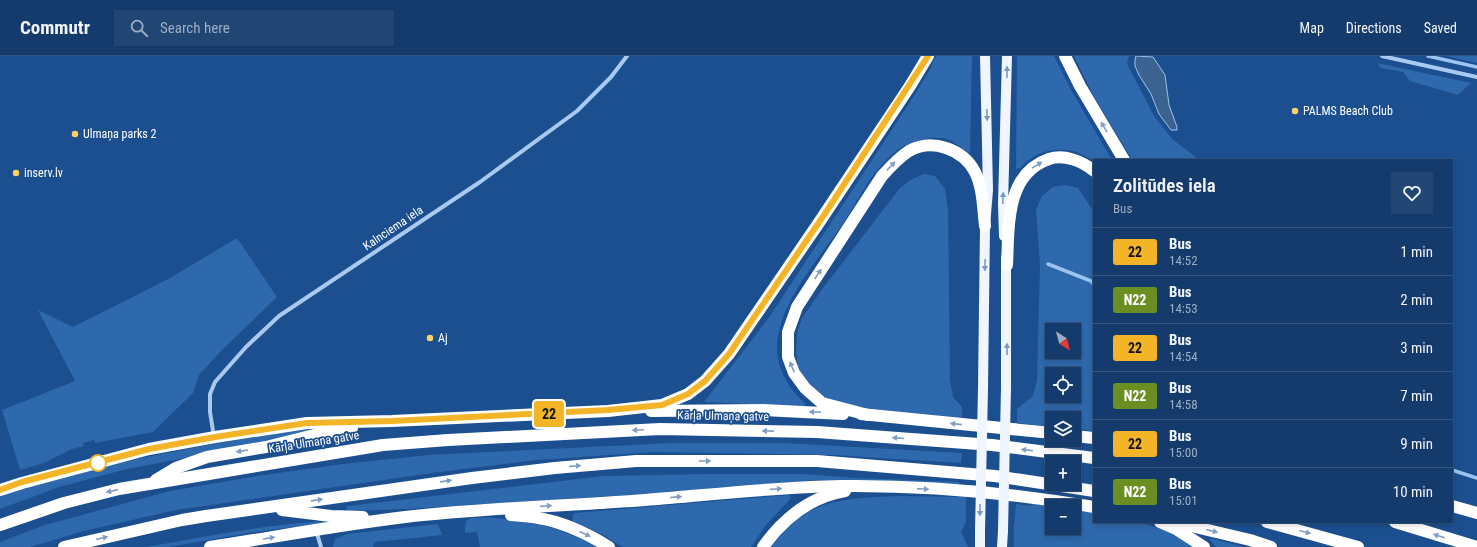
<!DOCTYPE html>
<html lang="en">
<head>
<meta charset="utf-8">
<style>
	:root { --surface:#143b6b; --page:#214673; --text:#f1f3f6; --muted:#9dadc1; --line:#33557e }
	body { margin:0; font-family:"Roboto Condensed",sans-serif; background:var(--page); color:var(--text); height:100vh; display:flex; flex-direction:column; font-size:15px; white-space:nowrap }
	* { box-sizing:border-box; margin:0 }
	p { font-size:13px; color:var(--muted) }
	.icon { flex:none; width:22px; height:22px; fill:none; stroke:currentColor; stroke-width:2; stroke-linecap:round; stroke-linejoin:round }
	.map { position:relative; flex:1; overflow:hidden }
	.sheet { position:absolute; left:1093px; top:103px; width:360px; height:364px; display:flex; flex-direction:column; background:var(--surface); border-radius:0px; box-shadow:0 2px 6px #0003,0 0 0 1px var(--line) }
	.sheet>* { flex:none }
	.badge { padding:0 8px; border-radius:3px; font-size:14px; line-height:26px }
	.needle { width:26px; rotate:144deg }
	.fabs { position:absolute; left:1045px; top:267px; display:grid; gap:8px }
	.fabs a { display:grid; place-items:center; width:36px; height:36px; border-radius:0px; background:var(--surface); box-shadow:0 2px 6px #0003,0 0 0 1px var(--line); font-size:20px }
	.map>.badge { position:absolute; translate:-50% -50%; box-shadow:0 0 0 2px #fff }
	.round { display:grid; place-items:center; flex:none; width:42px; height:42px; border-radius:0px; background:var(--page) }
	.head { display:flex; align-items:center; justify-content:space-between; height:68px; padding:0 20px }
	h1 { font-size:19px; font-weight:600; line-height:30px }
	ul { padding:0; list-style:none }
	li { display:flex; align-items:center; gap:12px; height:48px; padding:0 20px; border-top:1px solid var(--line) }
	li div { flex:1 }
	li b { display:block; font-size:15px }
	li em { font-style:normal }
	li .badge { min-width:44px; font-weight:700; text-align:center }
	header { display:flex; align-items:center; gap:24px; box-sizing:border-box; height:56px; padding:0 20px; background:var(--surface); border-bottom:1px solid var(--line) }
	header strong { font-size:19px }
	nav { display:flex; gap:22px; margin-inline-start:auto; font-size:14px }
	.search { width:280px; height:36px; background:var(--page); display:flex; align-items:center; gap:10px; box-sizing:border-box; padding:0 14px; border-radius:0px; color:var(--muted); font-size:15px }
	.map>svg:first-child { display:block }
	.green { fill:#2e69ad; fill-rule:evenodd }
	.water { fill:#3c6290; stroke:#9cc4f0 }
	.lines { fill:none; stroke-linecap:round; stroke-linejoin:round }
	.stream { stroke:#9cc4f0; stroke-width:3.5 }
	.street { stroke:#a9c9ee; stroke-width:4 }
	.primary { stroke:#f0f6ff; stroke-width:10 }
	.highway { stroke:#fff; stroke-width:12 }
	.primary-bridge { stroke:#f0f6ff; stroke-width:10 }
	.oneway { fill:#7b9ac1 }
	.oneway2 { fill:#829ec1 }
	.line-casing { stroke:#fff; stroke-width:9 }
	.line { stroke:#f4b427; stroke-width:6 }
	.poi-dot { fill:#ffd166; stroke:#1b4f8f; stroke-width:1.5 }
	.stop-dot { fill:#fff; stroke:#f4b427; stroke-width:2 }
	.labels { text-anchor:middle; stroke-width:3.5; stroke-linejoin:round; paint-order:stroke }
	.poi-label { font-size:12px; fill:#fff; stroke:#1b4f8f; text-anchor:start }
	.street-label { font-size:12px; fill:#fff; stroke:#1b4f8f }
</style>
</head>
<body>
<header>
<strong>Commutr</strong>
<div class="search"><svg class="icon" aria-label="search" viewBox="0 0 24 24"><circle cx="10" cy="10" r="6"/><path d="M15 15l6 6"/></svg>Search here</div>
<nav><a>Map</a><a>Directions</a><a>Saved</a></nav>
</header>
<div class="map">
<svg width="1477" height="491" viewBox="0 0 1477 491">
	<rect width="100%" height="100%" fill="#1b4f8f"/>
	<g class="green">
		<path d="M 936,0 L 972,0 L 970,97 C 962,94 957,87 950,84 C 939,80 924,82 914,86 C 904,89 896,94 888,102 C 869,120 857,147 842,169 C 818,204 781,244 777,288 C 776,305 783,322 794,336 C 797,340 802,344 806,349 L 803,350 L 704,346 L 768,263 L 912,43 L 929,15 Z"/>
		<path d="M 1017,0 L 1054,0 L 1071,34 L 1112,104 C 1106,104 1099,105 1093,104 C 1087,102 1081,97 1074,95 C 1053,91 1034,96 1020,112 L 1016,113 Z"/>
		<path d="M 1074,0 L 1129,0 L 1127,8 L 1154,60 L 1172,83 L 1200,104 L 1132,104 L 1093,39 Z"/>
		<path d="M 1447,0 L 1477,0 L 1477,7 Z"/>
		<path d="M 1377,7 L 1471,27 L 1458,39 L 1410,25 L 1403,16 L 1381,12 Z"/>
		<path d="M 924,118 L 935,120 L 945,133 L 948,155 L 950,324 L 953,341 L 962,351 L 962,363 L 873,353 L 842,347 L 825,342 L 817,335 L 805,323 L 798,312 L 796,296 L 797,277 L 802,262 L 823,232 L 900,132 L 912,123 Z"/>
		<path d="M 1065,129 L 1078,132 L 1094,156 L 1094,375 L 1074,373 L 1074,362 L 1052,362 L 1052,371 L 1017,367 L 1017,353 L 1033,340 L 1037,324 L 1040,209 L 1036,153 L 1042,140 L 1053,131 ZM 1052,274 L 1074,274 L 1074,296 L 1052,296 ZM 1052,318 L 1074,318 L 1074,340 L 1052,340 Z"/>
		<path d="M 237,182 L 277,241 L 221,295 L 199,319 L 193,337 L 153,376 L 95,387 L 94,384 L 83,387 L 84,390 L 72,393 L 44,407 L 20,414 L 2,354 L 75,325 L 38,254 L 73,271 L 170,222 Z"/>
		<path d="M 306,371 L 314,373 L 271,386 L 127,413 L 59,431 L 0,453 L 0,440 C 99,405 204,391 306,371 Z"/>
		<path d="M 672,387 L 784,387 L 962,397 L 961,407 L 834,399 L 653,396 L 537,404 L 432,417 L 176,454 L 84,475 L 30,491 L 0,491 L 0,486 L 45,469 L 170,435 L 257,420 L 343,408 L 429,399 Z"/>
		<path d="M 709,418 L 804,418 L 857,422 L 960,426 L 959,428 L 815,424 L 659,437 L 406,453 L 348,455 L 346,452 L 348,450 L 604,420 Z"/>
		<path d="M 789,439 L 791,442 L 765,470 L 751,491 L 623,491 L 603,479 L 584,470 L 572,466 L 573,459 L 575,457 Z"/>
		<path d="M 897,440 L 966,441 L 966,466 L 961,476 L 968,491 L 771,491 C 780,481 788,469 799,462 C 827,441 864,442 897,440 Z"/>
		<path d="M 1016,448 L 1030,450 L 1033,448 L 1052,450 L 1052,472 L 1074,472 L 1074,454 L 1094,457 L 1094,466 C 1108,466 1124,464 1137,466 C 1158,470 1176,479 1193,491 L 1014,491 L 1014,470 Z"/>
		<path d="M 471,462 C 514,460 560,470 598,491 L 480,491 L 477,476 L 465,477 L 465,470 L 466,465 Z"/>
		<path d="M 340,465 L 254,476 L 168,491 L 146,491 C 210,480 274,466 340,465 Z"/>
		<path d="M 438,468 L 442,479 L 375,486 L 373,491 L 333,491 L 335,483 L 347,478 Z"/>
		<path d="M 1210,482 L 1244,491 L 1216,491 L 1209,483 Z"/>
	</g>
	<path class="water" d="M 1136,0 L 1153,1 L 1165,19 L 1169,49 L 1177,71 L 1177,74 L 1171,74 L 1159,58 L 1151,38 L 1139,19 L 1135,10 L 1135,4 Z"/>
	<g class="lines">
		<g class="stream">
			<path d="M 1428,0 L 1477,11"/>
			<path d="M 1048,208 L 1091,225 L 1094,229"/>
			<path d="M 1452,414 L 1477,422"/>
		</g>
		<g class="street">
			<path d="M 1382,0 L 1477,21"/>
			<path d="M 214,381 L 210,356 L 210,338 L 215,326 L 246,291 L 279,260 L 480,126 L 577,55 L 611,21 L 627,0"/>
			<path d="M 316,474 L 321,491"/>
		</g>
		<g class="primary">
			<path d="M 1004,180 L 1003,148 L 1007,0"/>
			<path d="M 983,332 L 985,170 L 988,134 L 985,0"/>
			<path d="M 1006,332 L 1006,202"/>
			<path d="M 980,491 L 980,475"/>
			<path d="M 1002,491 L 1003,475"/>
		</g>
		<g class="highway">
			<path d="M 1065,0 L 1080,30 L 1124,104"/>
			<path d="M 1007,209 C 1009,171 1005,118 1049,103 C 1064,98 1082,105 1094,115"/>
			<path d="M 651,355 L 763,354 L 843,358"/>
			<path d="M 861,358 L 1052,377"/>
			<path d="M 868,359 L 822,347 L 805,332 L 794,317 L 788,301 L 788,276 L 797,251 L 882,120 C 890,111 898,102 909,95 C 932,82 963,93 975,116 C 983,132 983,153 985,170"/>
			<path d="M 1074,380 L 1094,382"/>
			<path d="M 156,424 L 176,412 L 207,401 L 266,391 L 318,378 L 352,372"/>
			<path d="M 0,434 L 22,427 L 149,393 L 215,381 L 307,367 L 392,365 L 608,355 L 662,349 L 688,338 L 705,325 L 729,298 L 818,168 L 910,30 L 928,0"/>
			<path d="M 1452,450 L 1477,457"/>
			<path d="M 282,454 L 331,460 L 363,461"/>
			<path d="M 511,459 C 520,460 529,460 538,462 C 563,466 588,478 609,491"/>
			<path d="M 1160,466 L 1176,473 L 1204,491"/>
			<path d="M 1174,466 L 1250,484 L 1271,491"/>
			<path d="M 1267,466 L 1358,491"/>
			<path d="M 1395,466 L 1477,491"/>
			<path d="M 0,469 L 64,447 L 119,433 L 383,389 L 448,384 L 660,373 L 817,376 L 992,389 L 1094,402"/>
			<path d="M 64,491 L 182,464 L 206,460 L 472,422 L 555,412 L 636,405 L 817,405 L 995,420 L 1094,435"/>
			<path d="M 210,491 C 275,481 339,469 405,461 C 484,452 565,450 645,444 C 710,439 775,431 841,430 C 925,429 1011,437 1094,451"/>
			<path d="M 763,491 C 783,463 810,441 845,435"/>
		</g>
		<g class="primary-bridge">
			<path d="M 980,475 L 983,332"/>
			<path d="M 1003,475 L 1006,332"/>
		</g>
	</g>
	<defs><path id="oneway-solid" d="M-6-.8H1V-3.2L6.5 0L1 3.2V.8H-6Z"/></defs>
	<g class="oneway">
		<use href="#oneway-solid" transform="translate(1007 16) rotate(-89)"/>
		<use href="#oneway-solid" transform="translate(987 59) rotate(89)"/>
		<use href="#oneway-solid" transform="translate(1003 142) rotate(-88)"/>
		<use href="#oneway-solid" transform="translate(985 209) rotate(91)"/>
		<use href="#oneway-solid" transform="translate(1007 293) rotate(-90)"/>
		<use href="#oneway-solid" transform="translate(980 454) rotate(91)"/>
	</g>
	<g class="oneway2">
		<use href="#oneway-solid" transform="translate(1104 71) rotate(-121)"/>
		<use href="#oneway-solid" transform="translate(1037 109) rotate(-32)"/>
		<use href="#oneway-solid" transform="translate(891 110) rotate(-47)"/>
		<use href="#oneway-solid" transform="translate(818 218) rotate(-57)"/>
		<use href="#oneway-solid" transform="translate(792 311) rotate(-112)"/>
		<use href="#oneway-solid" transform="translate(815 356) rotate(-177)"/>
		<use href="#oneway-solid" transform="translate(956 368) rotate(-174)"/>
		<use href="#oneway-solid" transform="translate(638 374) rotate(177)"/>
		<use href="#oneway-solid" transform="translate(768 375) rotate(-179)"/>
		<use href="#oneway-solid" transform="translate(898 382) rotate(-175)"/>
		<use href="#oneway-solid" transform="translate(1027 394) rotate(-173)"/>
		<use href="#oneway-solid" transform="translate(242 395) rotate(171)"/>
		<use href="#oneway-solid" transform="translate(705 405)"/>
		<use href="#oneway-solid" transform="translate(575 410) rotate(-4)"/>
		<use href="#oneway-solid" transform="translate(446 425) rotate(-8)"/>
		<use href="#oneway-solid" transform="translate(776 433) rotate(-4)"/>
		<use href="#oneway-solid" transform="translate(923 433) rotate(3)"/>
		<use href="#oneway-solid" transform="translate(112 435) rotate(167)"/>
		<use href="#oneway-solid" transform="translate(676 441) rotate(-5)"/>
		<use href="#oneway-solid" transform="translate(317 444) rotate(-8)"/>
		<use href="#oneway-solid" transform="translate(546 450) rotate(-4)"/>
		<use href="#oneway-solid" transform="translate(1212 475) rotate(14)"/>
		<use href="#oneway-solid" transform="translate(1305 476) rotate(15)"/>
		<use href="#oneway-solid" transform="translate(585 478) rotate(25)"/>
		<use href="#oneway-solid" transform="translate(1439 480) rotate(-163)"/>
		<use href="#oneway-solid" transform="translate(102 482) rotate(-13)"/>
		<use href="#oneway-solid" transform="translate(269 482) rotate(-9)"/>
	</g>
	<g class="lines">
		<g class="line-casing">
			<path id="line" d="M 0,434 L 22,426 L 149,393 L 215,381 L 307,367 L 392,365 L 608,354 L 662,349 L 688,338 L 705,325 L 729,298 L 826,156 L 928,0"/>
		</g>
		<use href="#line" class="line"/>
	</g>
	<g class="poi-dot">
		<circle cx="1295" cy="55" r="4"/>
		<circle cx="75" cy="78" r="4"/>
		<circle cx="16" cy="117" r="4"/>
		<circle cx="430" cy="282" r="4"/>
	</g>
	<circle class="stop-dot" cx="98" cy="407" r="8"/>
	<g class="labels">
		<g class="poi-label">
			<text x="1303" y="59">PALMS Beach Club</text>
			<text x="83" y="82">Ulmaņa parks 2</text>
			<text x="24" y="121">inserv.lv</text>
			<text x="438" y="286">Aj</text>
		</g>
		<g class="street-label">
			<text transform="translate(393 172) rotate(-34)" y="4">Kalnciema iela</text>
			<text transform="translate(723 360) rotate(1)" y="4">Kārļa Ulmaņa gatve</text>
			<text transform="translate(314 386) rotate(-9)" y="4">Kārļa Ulmaņa gatve</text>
		</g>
	</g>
</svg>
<div class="fabs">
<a><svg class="needle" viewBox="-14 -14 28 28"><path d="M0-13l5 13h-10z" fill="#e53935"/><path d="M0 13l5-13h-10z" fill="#9dadc1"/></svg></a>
<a><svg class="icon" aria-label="locate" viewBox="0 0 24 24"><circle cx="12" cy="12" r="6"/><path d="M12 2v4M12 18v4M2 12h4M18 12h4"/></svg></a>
<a><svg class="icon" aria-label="layers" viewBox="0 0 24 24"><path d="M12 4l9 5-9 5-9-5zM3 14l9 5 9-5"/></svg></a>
<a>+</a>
<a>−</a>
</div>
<b class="badge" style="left:549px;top:358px;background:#f4b427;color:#111">22</b>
<section class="sheet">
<div class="head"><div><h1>Zolitūdes iela</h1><p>Bus</p></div><a class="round"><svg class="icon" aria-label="heart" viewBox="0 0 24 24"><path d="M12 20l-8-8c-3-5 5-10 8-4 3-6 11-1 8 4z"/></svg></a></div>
<ul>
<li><span class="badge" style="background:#f4b427;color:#111">22</span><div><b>Bus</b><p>14:52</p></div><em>1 min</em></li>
<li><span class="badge" style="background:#6b8e23;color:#fff">N22</span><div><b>Bus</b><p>14:53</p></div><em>2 min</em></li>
<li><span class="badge" style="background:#f4b427;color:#111">22</span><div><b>Bus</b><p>14:54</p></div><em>3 min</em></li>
<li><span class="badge" style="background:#6b8e23;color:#fff">N22</span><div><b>Bus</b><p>14:58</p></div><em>7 min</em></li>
<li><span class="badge" style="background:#f4b427;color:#111">22</span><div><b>Bus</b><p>15:00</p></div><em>9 min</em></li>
<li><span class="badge" style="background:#6b8e23;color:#fff">N22</span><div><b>Bus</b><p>15:01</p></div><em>10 min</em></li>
</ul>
</section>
</div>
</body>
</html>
